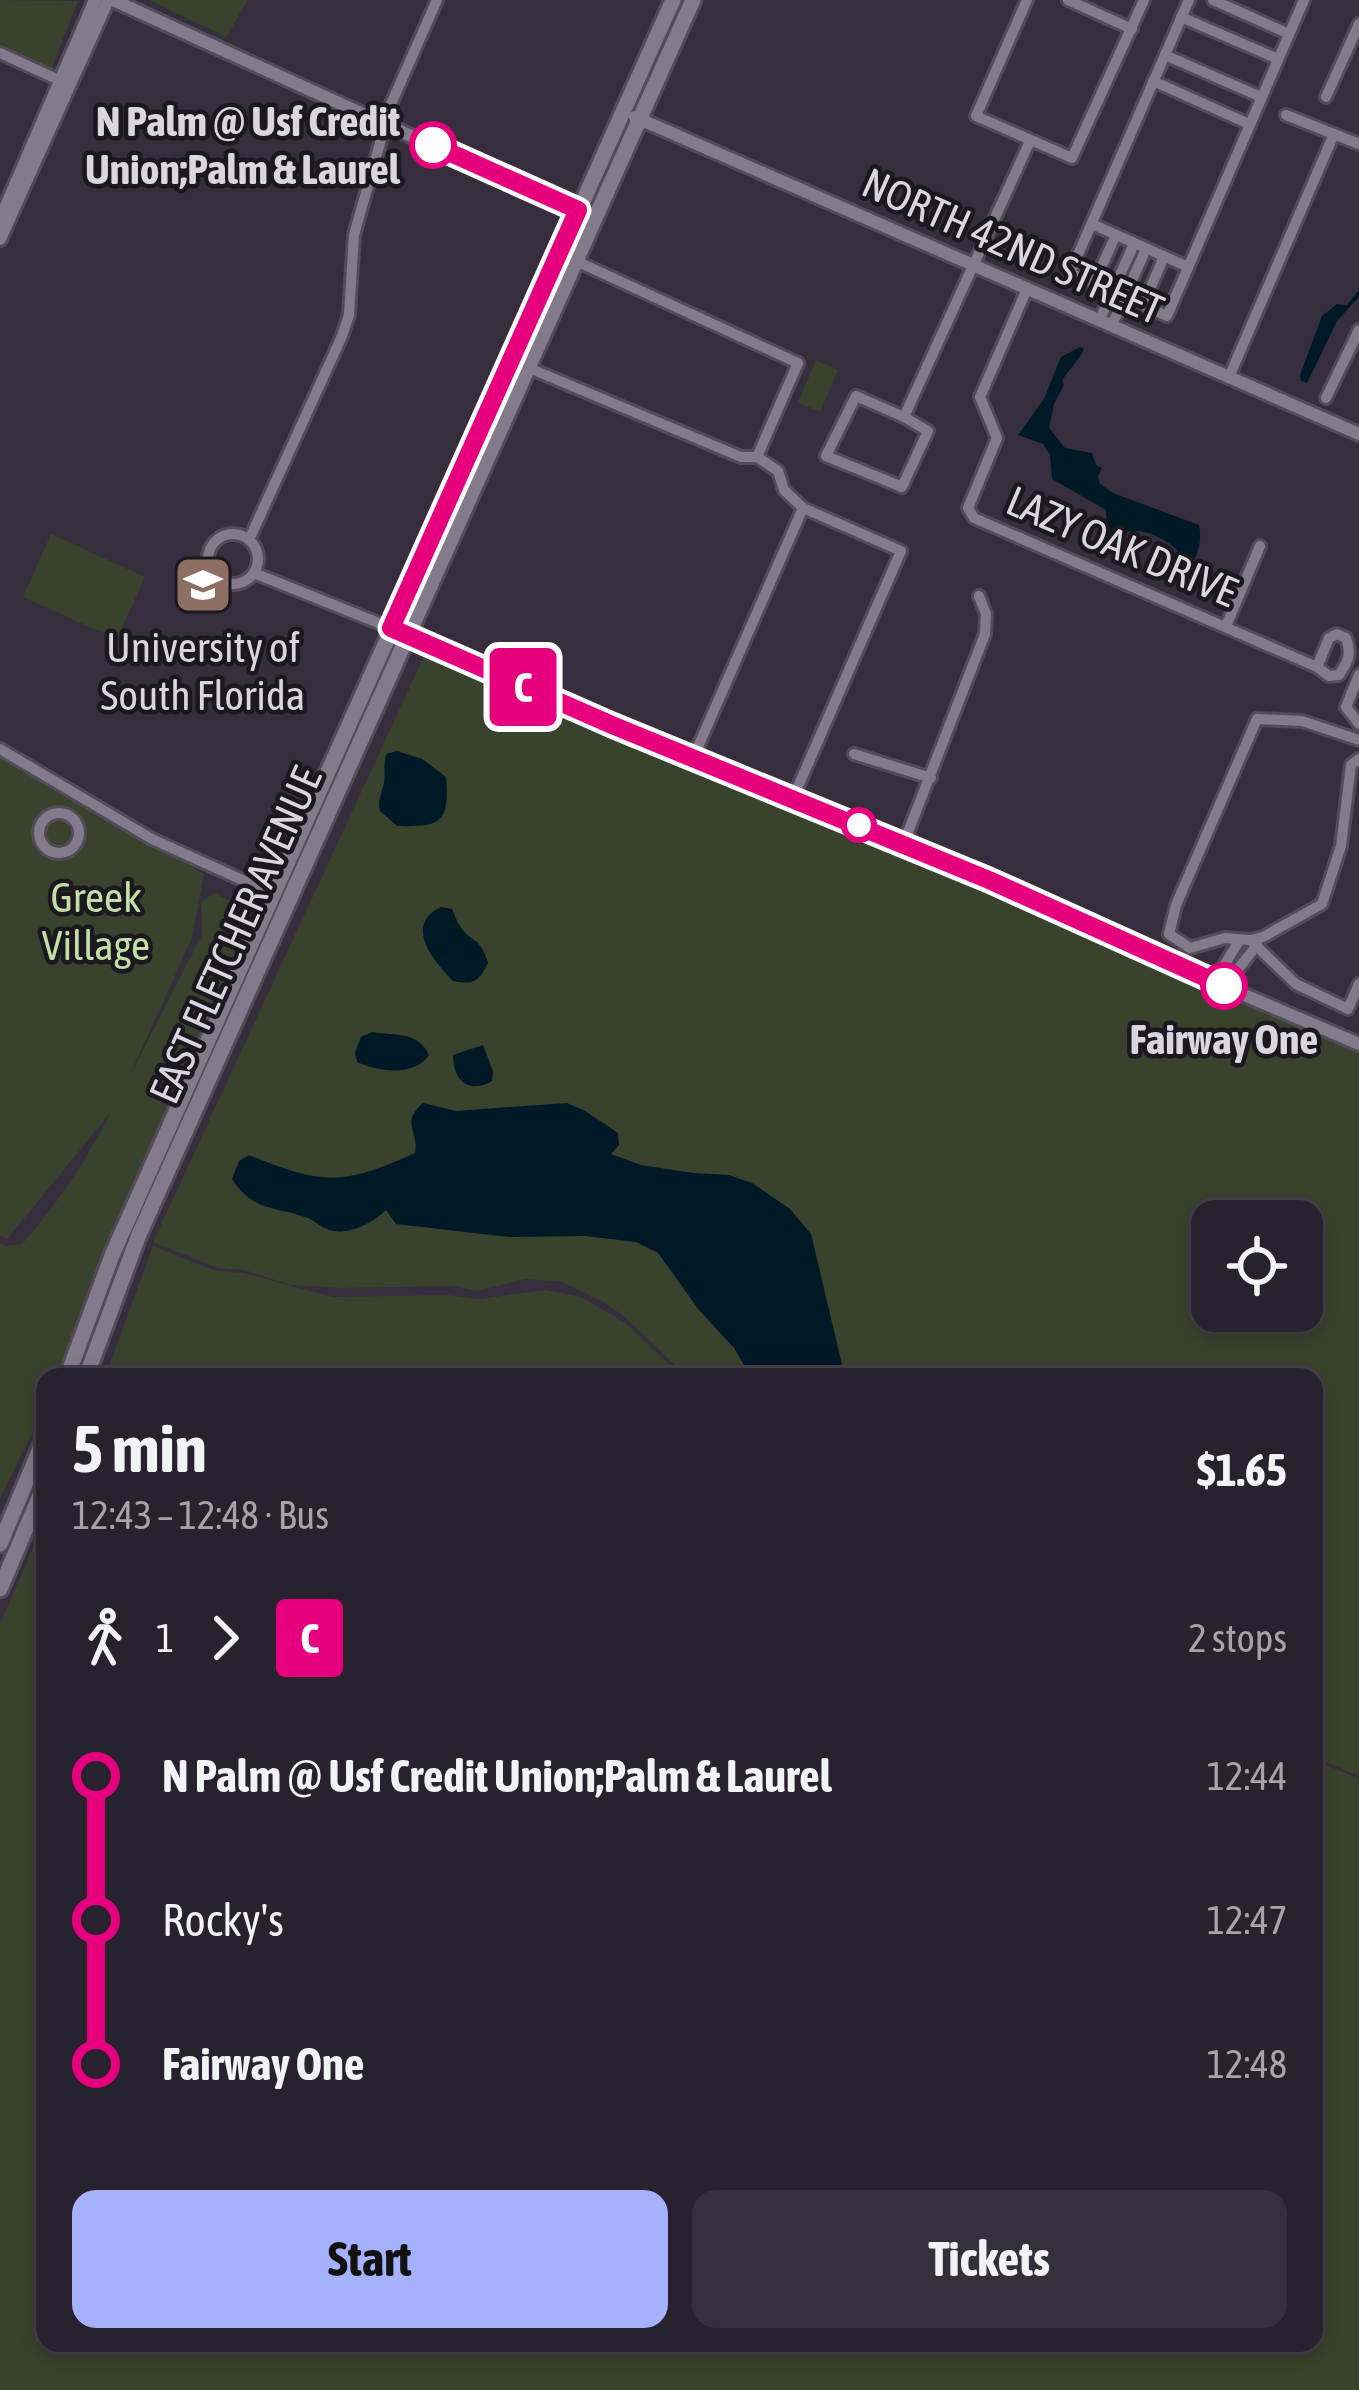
<!DOCTYPE html>
<html lang="en">
<head>
<meta charset="utf-8">
<style>
	:root { --surface:#28222e; --page:#342f3a; --text:#f1f3f6; --muted:#a5a4aa; --line:#443f4a; --accent:#a5b1fc }
	body { margin:0; font-family:"Asap Condensed",sans-serif; background:var(--page); color:var(--text); height:100vh; display:flex; flex-direction:column; font-size:45px; white-space:nowrap }
	* { box-sizing:border-box; margin:0 }
	p { font-size:39px; color:var(--muted) }
	.icon { flex:none; width:66px; height:66px; fill:none; stroke:currentColor; stroke-width:2; stroke-linecap:round; stroke-linejoin:round }
	.map { position:relative; flex:1; overflow:hidden }
	.side { position:absolute; left:36px; top:1368px; width:1287px; height:984px; display:flex; flex-direction:column; background:var(--surface); border-radius:24px; box-shadow:0 6px 18px #0003,0 0 0 3px var(--line) }
	.side>* { flex:none }
	.badge { padding:0 24px; border-radius:9px; font-size:42px; line-height:78px }
	.controls { position:absolute; left:1191px; top:1200px; display:grid; gap:24px }
	.controls a { display:grid; place-items:center; width:132px; height:132px; border-radius:24px; background:var(--surface); box-shadow:0 6px 18px #0003,0 0 0 3px var(--line); font-size:60px }
	.map>.badge { position:absolute; translate:-50% -50%; box-shadow:0 0 0 6px #fff }
	.legs { display:flex; align-items:center; gap:18px; height:132px; padding:0 36px; font-size:39px }
	.legs p { margin-inline-start:auto }
	.headline { display:flex; align-items:center; justify-content:space-between; height:204px; padding:0 36px }
	h1 { font-size:66px; font-weight:700; line-height:90px }
	.button { display:flex; gap:24px; margin-top:auto; padding:24px 36px }
	.button a { flex:1; height:138px; border-radius:24px; background:var(--accent); color:#111; font-size:48px; font-weight:700; line-height:138px; text-align:center }
	.button a+a { background:var(--page); color:var(--text) }
	ul { padding:0 36px; list-style:none }
	li { display:flex; align-items:center; gap:42px; height:144px; font-size:45px }
	li i { display:grid; place-items:center; width:18px; height:100%; margin:0 15px; background:currentColor }
	li i::after { content:''; width:30px; height:30px; margin:-15px; border:9px solid; border-radius:50%; background:var(--surface) }
	li p { margin-inline-start:auto }
	li:first-child i { background:linear-gradient(#0000 50%,currentColor 0) }
	li:last-child i { background:linear-gradient(currentColor 50%,#0000 0) }
	.map>svg:first-child { display:block }
	.green { fill:#38422c; fill-rule:evenodd }
	.water { fill:#001926 }
	.lines { fill:none; stroke-linecap:round; stroke-linejoin:round }
	.minor-casing { stroke:#524b58; stroke-width:16 }
	.tertiary-casing { stroke:#524b58; stroke-width:18 }
	.secondary-casing { stroke:#524b58; stroke-width:21 }
	.minor { stroke:#837a8b; stroke-width:10 }
	.tertiary { stroke:#837a8b; stroke-width:12 }
	.secondary { stroke:#837a8b; stroke-width:15 }
	.line-1-casing { stroke:#fff; stroke-width:27 }
	.line-1 { stroke:#e6007e; stroke-width:18 }
	.stop-1-dot { fill:#fff; stroke:#e6007e; stroke-width:6 }
	.labels { text-anchor:middle; stroke-width:9; stroke-linejoin:round; paint-order:stroke }
	.stop-label { font-size:42px; font-weight:bold; fill:#dad5df; stroke:#1c181f; text-anchor:end }
	.street-label { font-size:42px; fill:#dad5df; stroke:#1c181f }
	.poi-label { font-size:42px; fill:#dad5df; stroke:#1c181f }
	.park-label { font-size:42px; fill:#c4dfa5; stroke:#1c181f }
</style>
</head>
<body>
<div class="map">
<svg width="1359" height="2390" viewBox="0 0 1359 2390">
	<rect width="100%" height="100%" fill="#362e3d"/>
	<g class="green">
		<path d="M 0,0 L 78,1 L 49,75 L 0,52 Z"/>
		<path d="M 149,0 L 248,0 L 226,37 Z"/>
		<path d="M 816,360 L 838,370 L 820,412 L 798,402 Z"/>
		<path d="M 51,534 L 145,577 L 117,639 L 23,597 Z"/>
		<path d="M 425,654 L 1359,1047 L 1359,1776 L 1314,1757 L 1314,1377 L 687,1377 L 624,1316 L 600,1300 L 562,1282 L 525,1279 L 477,1291 L 452,1286 L 340,1288 L 290,1285 L 245,1270 L 218,1268 L 153,1242 ZM 1212,1221 L 1302,1221 L 1302,1311 L 1212,1311 Z"/>
		<path d="M 0,752 L 204,874 L 192,938 L 128,1079 L 202,935 L 201,902 L 214,893 L 246,909 L 246,930 L 61,1376 L 45,1377 L 45,1407 L 0,1499 L 0,1243 L 7,1246 L 22,1244 C 57,1205 87,1159 111,1112 L 7,1239 L 0,1235 Z"/>
		<path d="M 153,1246 L 216,1271 L 244,1273 L 333,1297 L 447,1295 L 480,1299 L 545,1290 L 582,1297 L 628,1325 L 682,1377 L 105,1377 Z"/>
		<path d="M 45,1520 L 45,2343 L 1314,2343 L 1314,1760 L 1359,1779 L 1359,2390 L 0,2390 L 0,1624 Z"/>
	</g>
	<g class="water">
		<path d="M 1359,290 L 1359,297 L 1337,321 L 1307,383 L 1301,381 L 1300,375 L 1322,316 L 1337,304 L 1347,305 Z"/>
		<path d="M 1080,347 L 1084,349 L 1082,354 L 1062,380 L 1064,385 L 1054,404 L 1049,428 L 1065,448 L 1092,453 L 1096,465 L 1102,468 L 1098,476 L 1100,484 L 1113,493 L 1199,525 C 1204,546 1193,567 1179,583 L 1175,580 L 1179,552 C 1168,540 1141,525 1125,533 C 1119,536 1115,542 1111,547 L 1107,542 L 1106,510 L 1052,479 L 1050,455 L 1043,444 L 1018,435 L 1044,399 L 1061,357 Z"/>
		<path d="M 397,751 L 422,759 L 446,777 C 450,824 440,827 397,826 L 380,811 C 378,801 380,797 383,787 C 386,777 383,766 386,754 Z"/>
		<path d="M 441,907 L 452,909 C 455,914 456,921 460,926 C 470,943 480,935 488,963 C 479,982 473,985 453,981 C 434,961 403,925 441,907 Z"/>
		<path d="M 372,1032 C 396,1036 418,1031 429,1055 C 414,1077 379,1072 357,1062 L 355,1053 L 361,1037 Z"/>
		<path d="M 483,1045 L 493,1071 L 492,1081 C 468,1095 453,1080 453,1055 Z"/>
		<path d="M 423,1103 L 456,1111 L 567,1103 L 585,1111 L 618,1133 L 619,1145 L 611,1154 L 641,1165 L 693,1173 L 729,1175 L 752,1183 L 790,1209 L 811,1234 L 845,1377 L 751,1377 L 734,1348 L 699,1310 L 658,1253 L 636,1242 L 585,1236 L 509,1237 L 396,1224 L 386,1210 C 374,1222 351,1234 334,1231 C 323,1230 317,1222 308,1218 C 276,1206 253,1212 232,1179 L 239,1161 L 249,1155 C 323,1185 342,1186 415,1153 C 419,1129 400,1124 423,1103 Z"/>
	</g>
	<g class="lines">
		<g class="minor-casing">
			<g id="minor">
				<path d="M 1027,0 L 976,116 L 1072,158 L 1144,0"/>
				<path d="M 1068,0 L 1132,29"/>
				<path d="M 1213,0 L 1289,34"/>
				<path d="M 1181,17 L 1278,59"/>
				<path d="M 0,53 L 59,80"/>
				<path d="M 1165,55 L 1261,97"/>
				<path d="M 1153,81 L 1249,124"/>
				<path d="M 1326,97 L 1359,24"/>
				<path d="M 1286,115 L 1359,144"/>
				<path d="M 1092,224 L 1188,267"/>
				<path d="M 1116,235 L 1094,283 L 1070,273 L 1189,0"/>
				<path d="M 1164,257 L 1143,305 L 1167,316 L 1304,0"/>
				<path d="M 576,261 L 798,363 L 757,457"/>
				<path d="M 1027,289 L 980,397 L 997,438 L 968,508 L 974,518 L 1317,667 L 1329,676 L 1339,675 C 1348,662 1352,654 1346,638 L 1337,634 L 1329,638 L 1317,667"/>
				<path d="M 1100,319 L 1134,244"/>
				<path d="M 1112,325 L 1146,249"/>
				<path d="M 529,368 L 741,457 L 757,457 L 778,471 L 784,490 L 803,508 L 693,758"/>
				<path d="M 1229,377 L 1334,134"/>
				<path d="M 1326,398 L 1359,330"/>
				<path d="M 904,417 L 928,431 L 902,487 L 826,456 L 856,396 L 904,417 L 1030,141"/>
				<circle cx="233" cy="559" r="25"/>
				<path d="M 249,540 L 342,336 L 349,315 L 354,235 L 391,104 L 437,0"/>
				<path d="M 254,573 L 391,628"/>
				<path d="M 1226,626 L 1260,546"/>
				<path d="M 1359,675 L 1346,707 L 1359,724"/>
				<path d="M 1359,740 L 1302,721 L 1257,719 L 1176,905 L 1169,934 L 1190,948 L 1225,938 L 1250,940 L 1296,984 L 1348,1009 L 1359,984"/>
				<path d="M 0,749 L 152,839 L 275,895"/>
				<path d="M 854,754 L 931,778"/>
				<path d="M 793,798 L 901,551 L 803,508"/>
				<circle cx="59" cy="833" r="20"/>
				<path d="M 903,845 L 985,634 L 986,614 L 979,596"/>
				<path d="M 1250,940 L 1263,937 L 1322,904 L 1341,846 L 1351,765 L 1359,759"/>
				<path d="M 1214,982 L 1239,941"/>
				<path d="M 1224,987 L 1257,945"/>
			</g>
		</g>
		<g class="tertiary-casing">
			<g id="tertiary">
				<path d="M 113,0 L 560,204 L 597,217"/>
				<path d="M 635,117 L 1359,434"/>
				<path d="M 0,220 L 95,0"/>
				<path d="M 0,239 L 108,0"/>
				<path d="M 391,628 L 612,726 L 989,880 L 1214,982 L 1359,1044"/>
			</g>
		</g>
		<g class="secondary-casing">
			<g id="secondary">
				<path d="M 67,1377 L 113,1253 L 673,0"/>
				<path d="M 86,1377 L 138,1237 L 693,0"/>
				<path d="M 0,1544 L 45,1437"/>
				<path d="M 0,1589 L 45,1484"/>
			</g>
		</g>
		<use href="#minor" class="minor"/>
		<use href="#tertiary" class="tertiary"/>
		<use href="#secondary" class="secondary"/>
	</g>
	<g class="lines">
		<g class="line-1-casing">
			<path id="line-1" d="M 433,145 L 578,210 L 391,628 L 612,725 L 989,880 L 1224,986"/>
		</g>
		<use href="#line-1" class="line-1"/>
	</g>
	<defs>
		<g id="university-square" transform="scale(3)"><rect x="-9" y="-9" width="18" height="18" rx="4" fill="#8d6e63" stroke="#1c181f"/><path d="M0-5L7-2L0 1L-7-2ZM-4 1L0 2.5L4 1V4Q0 6-4 4Z" fill="#fff"/></g>
	</defs>
	<g fill-rule="evenodd">
		<use href="#university-square" x="203" y="585"/>
	</g>
	<g class="stop-1-dot">
		<circle cx="433" cy="145" r="21"/>
		<circle cx="859" cy="825" r="15"/>
		<circle cx="1224" cy="986" r="21"/>
	</g>
	<g class="labels">
		<g class="stop-label">
			<text x="400" y="136">N Palm @ Usf Credit<tspan x="400" dy="48">Union;Palm &amp; Laurel</tspan></text>
			<text x="1224" y="1054" text-anchor="middle">Fairway One</text>
		</g>
		<g class="street-label">
			<text transform="translate(1013 246) rotate(24)" y="15">NORTH 42ND STREET</text>
			<text transform="translate(1122 546) rotate(23)" y="15">LAZY OAK DRIVE</text>
			<text transform="translate(235 935) rotate(-66)" y="15">EAST FLETCHER AVENUE</text>
		</g>
		<g class="poi-label">
			<text x="203" y="662">University of<tspan x="203" dy="48">South Florida</tspan></text>
		</g>
		<g class="park-label">
			<text x="96" y="912">Greek<tspan x="96" dy="48">Village</tspan></text>
		</g>
	</g>
</svg>
<div class="controls">
<a><svg class="icon" aria-label="locate" viewBox="0 0 24 24"><circle cx="12" cy="12" r="6"/><path d="M12 2v4M12 18v4M2 12h4M18 12h4"/></svg></a>
</div>
<b class="badge" style="left:523px;top:687px;background:#e6007e;color:#fff">C</b>
<section class="side">
<div class="headline"><div><h1>5 min</h1><p>12:43 – 12:48 · Bus</p></div><b>$1.65</b></div>
<div class="legs"><svg class="icon" aria-label="walk" viewBox="0 0 24 24"><circle cx="13" cy="4" r="2"/><path d="M13 8l-2 6 4 7M11 14l-3 7M7 12l3-4h3l4 4"/></svg>1<svg class="icon" aria-label="forward" viewBox="0 0 24 24"><path d="M9 5l7 7-7 7"/></svg><b class="badge" style="background:#e6007e;color:#fff">C</b><p>2 stops</p></div>
<ul>
<li><i style="color:#e6007e"></i><b>N Palm @ Usf Credit Union;Palm &amp; Laurel</b><p>12:44</p></li>
<li><i style="color:#e6007e"></i><span>Rocky's</span><p>12:47</p></li>
<li><i style="color:#e6007e"></i><b>Fairway One</b><p>12:48</p></li>
</ul>
<div class="button"><a>Start</a><a>Tickets</a></div>
</section>
</div>
</body>
</html>
